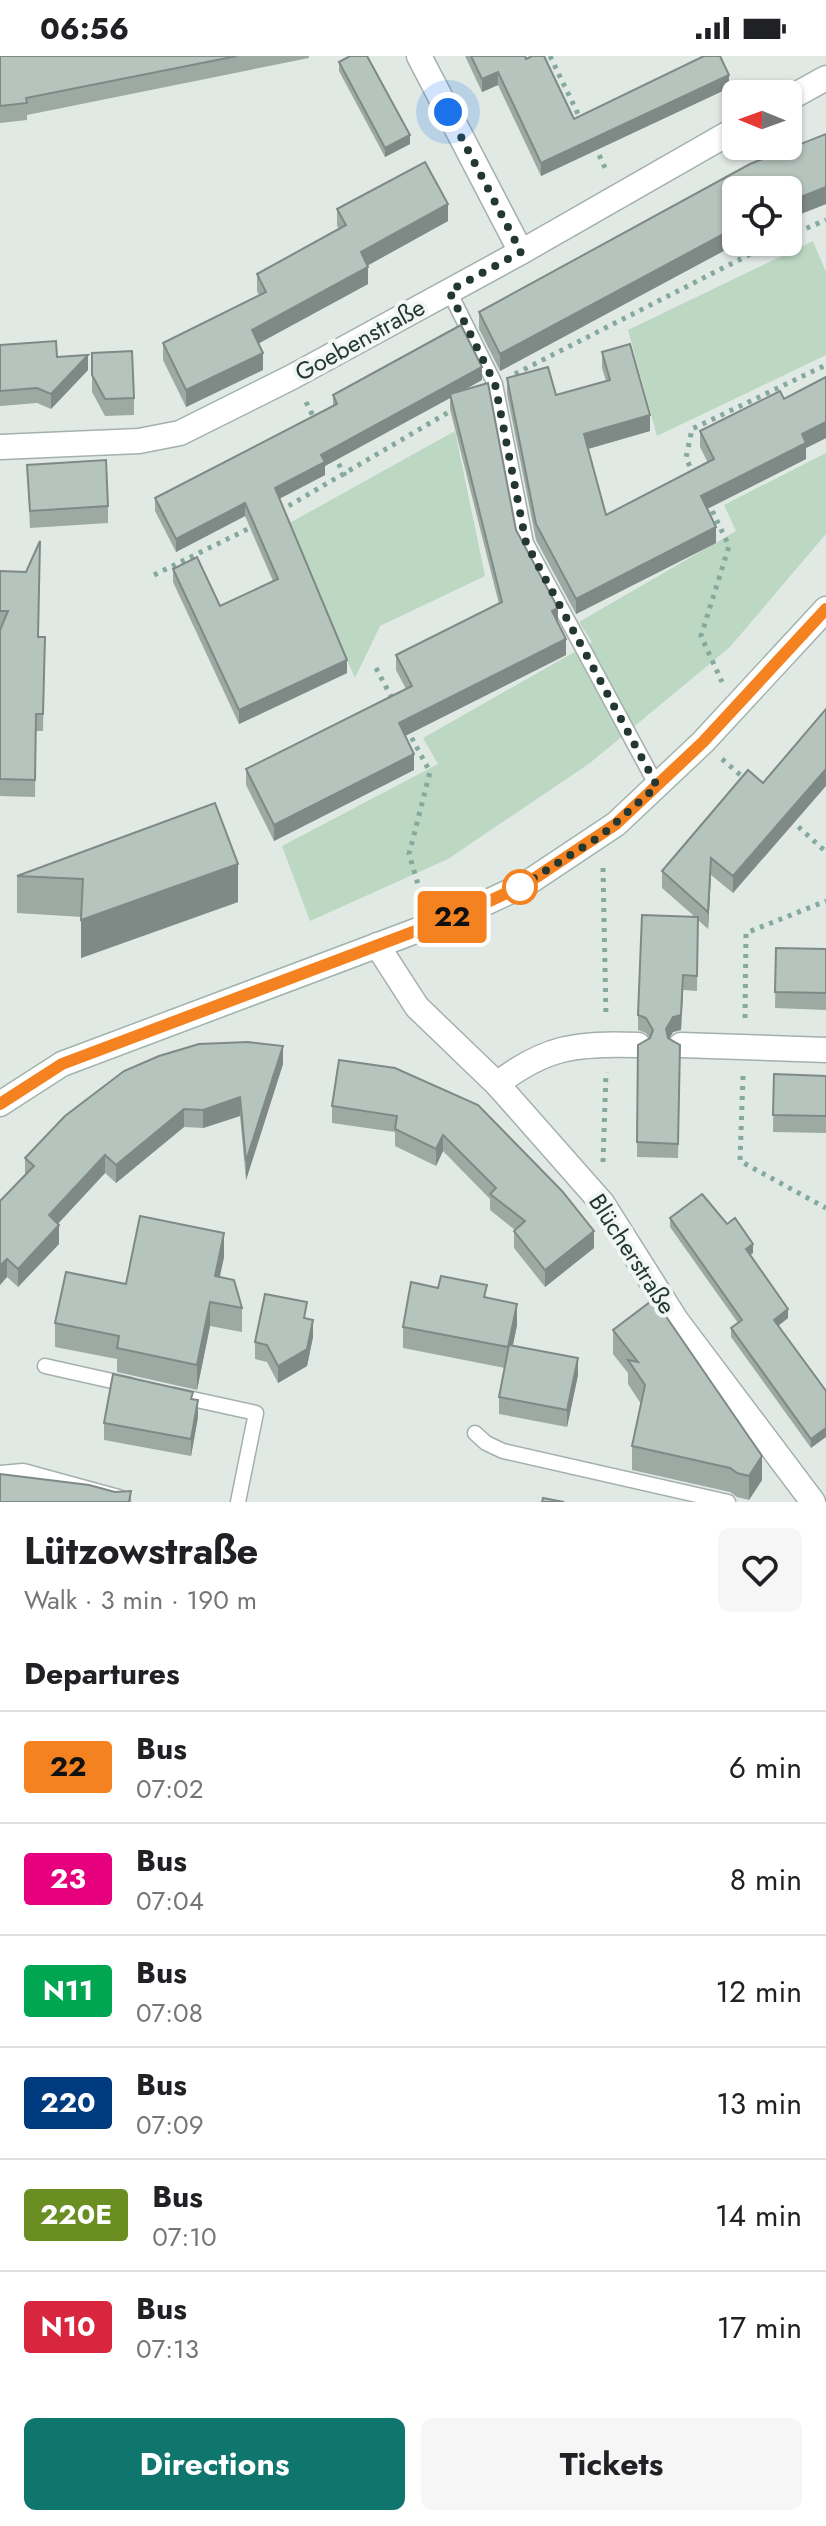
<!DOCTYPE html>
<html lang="en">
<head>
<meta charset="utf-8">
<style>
	:root { --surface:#fff; --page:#f6f6f6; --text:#202124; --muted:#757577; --line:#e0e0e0; --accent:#0f766e }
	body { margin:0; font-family:Jost,sans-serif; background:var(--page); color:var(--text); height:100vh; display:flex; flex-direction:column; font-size:30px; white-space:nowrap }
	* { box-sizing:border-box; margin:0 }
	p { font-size:26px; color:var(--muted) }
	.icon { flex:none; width:44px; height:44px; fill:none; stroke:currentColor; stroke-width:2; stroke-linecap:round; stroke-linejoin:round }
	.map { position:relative; height:1446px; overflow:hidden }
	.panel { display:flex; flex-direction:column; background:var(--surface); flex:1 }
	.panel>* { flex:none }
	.badge { padding:0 16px; border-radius:6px; font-size:28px; line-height:52px }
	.needle { width:52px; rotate:271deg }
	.fabs { position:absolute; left:722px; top:24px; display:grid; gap:16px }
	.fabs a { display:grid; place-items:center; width:80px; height:80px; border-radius:12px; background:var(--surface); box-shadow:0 2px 6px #0004; font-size:40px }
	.you { position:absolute; width:40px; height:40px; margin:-20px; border:6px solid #fff; border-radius:50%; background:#1a73e8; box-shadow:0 0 0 12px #1a73e833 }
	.map>.badge { position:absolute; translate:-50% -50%; box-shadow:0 0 0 4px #fff }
	h2 { padding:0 24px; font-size:30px; line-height:72px }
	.round { display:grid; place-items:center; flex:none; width:84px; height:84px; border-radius:12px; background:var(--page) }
	.headline { display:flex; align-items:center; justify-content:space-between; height:136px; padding:0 24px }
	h1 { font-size:38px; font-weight:700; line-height:60px }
	.button { display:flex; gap:16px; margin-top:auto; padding:16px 24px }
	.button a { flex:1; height:92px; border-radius:12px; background:var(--accent); color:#fff; font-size:32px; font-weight:700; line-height:92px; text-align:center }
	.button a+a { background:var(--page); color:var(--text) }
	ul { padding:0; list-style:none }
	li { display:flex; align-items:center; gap:24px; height:112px; padding:0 24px; border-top:2px solid var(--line) }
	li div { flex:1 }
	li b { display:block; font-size:30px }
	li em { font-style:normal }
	li .badge { min-width:88px; font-weight:700; text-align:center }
	.status { display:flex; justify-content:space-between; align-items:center; height:56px; padding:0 40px; background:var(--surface); direction:ltr }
	.status svg { height:22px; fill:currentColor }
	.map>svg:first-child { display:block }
	.green { fill:#bcd8c3 }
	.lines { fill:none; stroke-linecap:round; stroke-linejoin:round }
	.service-casing { stroke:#a4b0ac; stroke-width:17 }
	.minor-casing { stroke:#a4b0ac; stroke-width:27 }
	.secondary-casing { stroke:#a1b4ac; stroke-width:27 }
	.path { stroke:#85a99d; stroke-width:5; stroke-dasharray:4 6; stroke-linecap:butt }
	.service { stroke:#fff; stroke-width:14 }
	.minor { stroke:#fff; stroke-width:24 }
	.secondary { stroke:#fff; stroke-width:24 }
	.wall { fill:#9da9a3 }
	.shaded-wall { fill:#7f8985 }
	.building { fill:#b6c4be; stroke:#7f8985; stroke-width:2 }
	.line-casing { stroke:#fff; stroke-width:18 }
	.line { stroke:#f58220; stroke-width:12 }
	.walk { stroke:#233832; stroke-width:8; stroke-dasharray:0 14.4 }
	.stop-dot { fill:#fff; stroke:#f58220; stroke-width:4 }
	.labels { text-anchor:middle; stroke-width:8; stroke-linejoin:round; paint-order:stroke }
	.street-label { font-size:24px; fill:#233832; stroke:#f1f6f3 }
</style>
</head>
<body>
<div class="status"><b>06:56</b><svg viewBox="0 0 49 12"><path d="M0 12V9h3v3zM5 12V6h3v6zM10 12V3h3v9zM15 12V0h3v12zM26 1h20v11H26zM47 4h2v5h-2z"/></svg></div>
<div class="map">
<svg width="826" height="1446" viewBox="0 0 826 1446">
	<rect width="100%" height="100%" fill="#e1e9e5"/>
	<g class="green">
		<path d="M 813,185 L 826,216 L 826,299 L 657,380 L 628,274 Z"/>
		<path d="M 455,375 L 485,520 L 380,570 L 355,622 L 286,469 Z"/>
		<path d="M 826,397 L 826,478 L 730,591 L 590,707 L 448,803 L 310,865 L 282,790 L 438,708 L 423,682 L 592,586 L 579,566 L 736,475 L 724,449 Z"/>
	</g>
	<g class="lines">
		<g class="service-casing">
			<g id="service">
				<path d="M 449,235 L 495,328 L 526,487 L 657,730"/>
				<path d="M 45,1310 L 130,1329"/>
				<path d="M 174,1339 L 256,1357 L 238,1446"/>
				<path d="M 475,1377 L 486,1387 L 503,1395 L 728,1446"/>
			</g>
		</g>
		<g class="minor-casing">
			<g id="minor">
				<path d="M 419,0 L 521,196"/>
				<path d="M 788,43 L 826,22"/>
				<path d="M 0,391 L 139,385 L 180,377 L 292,321 L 521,196 L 736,73"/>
				<path d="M 377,889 L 417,951 L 497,1028 L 602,1147 L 676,1264 L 813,1446"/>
				<path d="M 681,989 L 826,994"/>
				<path d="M 497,1028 C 546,990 578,987 638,989"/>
				<path d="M 0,1422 L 23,1420 L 118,1446"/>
			</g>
		</g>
		<g class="secondary-casing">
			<path id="secondary" d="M 0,1048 L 62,1008 L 466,856 L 526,828 L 616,768 L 703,686 L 826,553"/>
		</g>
		<g class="path">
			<path d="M 550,0 L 581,64"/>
			<path d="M 595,90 L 606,114"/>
			<path d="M 788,180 L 826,164"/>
			<path d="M 745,186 L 751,196"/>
			<path d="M 515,318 L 774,186"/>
			<path d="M 306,346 L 316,366"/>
			<path d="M 334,399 L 345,420"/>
			<path d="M 694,419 L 686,402 L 692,373 L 826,309"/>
			<path d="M 708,446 L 729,490 L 701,580 L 722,626"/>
			<path d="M 280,455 L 454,353"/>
			<path d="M 154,519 L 254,470"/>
			<path d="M 376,612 L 394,646"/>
			<path d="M 407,673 L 430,716 L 409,798 L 423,845"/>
			<path d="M 722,703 L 745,723"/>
			<path d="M 791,764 L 826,796"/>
			<path d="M 603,812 L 606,962"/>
			<path d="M 745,962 L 746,877 L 826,845"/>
			<path d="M 743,1020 L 740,1105 L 826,1152"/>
			<path d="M 603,1106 L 606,1016"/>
		</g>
		<use href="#service" class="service"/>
		<use href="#minor" class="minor"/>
		<use href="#secondary" class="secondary"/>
	</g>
	<g class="wall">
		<path d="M 0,0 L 309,0 L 309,2 L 27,59 L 27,64 L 0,67 Z"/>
		<path d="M 465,0 L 525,0 L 574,63 L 729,32 L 541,120 L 498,29 L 482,36 Z"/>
		<path d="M 339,6 L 410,88 L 385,101 L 339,15 Z"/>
		<path d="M 826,78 L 826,148 L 788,163 L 788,134 L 736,134 L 736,183 L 731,185 L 731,191 L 500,315 L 479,273 L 479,256 L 750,108 Z"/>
		<path d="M 337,153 L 448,165 L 367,210 L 368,228 L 259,287 L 263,314 L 186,351 L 163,304 L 163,287 L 259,239 L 257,235 L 257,218 L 339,173 L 337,170 Z"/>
		<path d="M 0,289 L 57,301 L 88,314 L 51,353 L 37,347 L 0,350 Z"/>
		<path d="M 602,296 L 650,375 L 588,393 L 606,459 L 708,407 L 700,391 L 700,375 L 784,343 L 826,321 L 826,382 L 806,392 L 806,403 L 707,453 L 716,487 L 576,558 L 536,484 L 507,338 L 507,322 L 556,339 L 606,325 L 602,312 Z"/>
		<path d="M 92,297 L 134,342 L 134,359 L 105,360 L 92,336 Z"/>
		<path d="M 482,324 L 466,333 L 516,474 L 558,567 L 566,599 L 405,680 L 414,714 L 274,785 L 246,729 L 246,713 L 406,633 L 396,614 L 396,599 L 499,548 L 450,353 L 450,342 L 325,410 L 325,419 L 279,443 L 347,617 L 239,668 L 173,526 L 173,513 L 220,550 L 273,525 L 245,460 L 176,496 L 155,455 L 155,442 L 333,350 L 333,339 Z"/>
		<path d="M 27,409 L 108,450 L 108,467 L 30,472 Z"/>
		<path d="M 0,515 L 38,581 L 45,581 L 43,675 L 36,675 L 35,741 L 0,740 Z"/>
		<path d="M 748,714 L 733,837 L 711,819 L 708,873 L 698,864 L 697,935 L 683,934 L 681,974 L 673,976 L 669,982 L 680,989 L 678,1102 L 637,1101 L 638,989 L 650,983 L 646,977 L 638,974 L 638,959 L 694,860 L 662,832 L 662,815 Z"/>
		<path d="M 215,747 L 238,846 L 81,902 L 82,861 L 17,857 L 17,820 Z"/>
		<path d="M 776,892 L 826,893 L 826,954 L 775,952 Z"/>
		<path d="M 283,1008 L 246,1124 L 240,1060 L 203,1072 L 184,1071 L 116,1127 L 105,1117 L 58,1168 L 59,1188 L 18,1231 L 7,1221 L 0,1229 L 25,1119 L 25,1102 Z"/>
		<path d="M 395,1012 L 594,1192 L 545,1231 L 514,1192 L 514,1175 L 515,1174 L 490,1154 L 490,1143 L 443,1095 L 436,1110 L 395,1090 L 395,1076 L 332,1067 L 332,1050 Z"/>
		<path d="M 774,1018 L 826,1020 L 826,1077 L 773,1076 Z"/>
		<path d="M 670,1162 L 727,1168 L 753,1197 L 750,1199 L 788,1262 L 778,1270 L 826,1335 L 811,1392 L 731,1281 L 731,1272 L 738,1267 L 670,1171 Z"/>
		<path d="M 224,1201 L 219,1221 L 242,1252 L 242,1276 L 210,1270 L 197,1334 L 117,1316 L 117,1303 L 55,1291 L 55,1267 L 126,1228 Z"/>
		<path d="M 487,1242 L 517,1269 L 513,1289 L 578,1319 L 567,1371 L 499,1358 L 499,1341 L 505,1312 L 403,1292 L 403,1271 Z"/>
		<path d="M 307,1263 L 313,1281 L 307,1310 L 278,1327 L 267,1306 L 255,1303 L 255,1286 Z"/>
		<path d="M 613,1274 L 762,1424 L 749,1444 L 737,1441 L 730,1436 L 632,1414 L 632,1390 L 641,1348 L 628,1328 L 628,1317 L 613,1298 Z"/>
		<path d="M 193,1343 L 198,1361 L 191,1400 L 104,1384 L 104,1367 Z"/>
	</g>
	<g class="shaded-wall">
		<path d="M 498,16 L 498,29 L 482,36 L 482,23 Z"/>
		<path d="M 729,19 L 729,32 L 541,120 L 541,107 Z"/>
		<path d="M 410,79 L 410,88 L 385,101 L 385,92 Z"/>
		<path d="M 826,131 L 826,148 L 788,163 L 788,146 Z"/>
		<path d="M 448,148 L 448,165 L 361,213 L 361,196 Z"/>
		<path d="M 736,166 L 736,183 L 731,185 L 731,191 L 500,315 L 500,298 L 729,169 Z"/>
		<path d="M 368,211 L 368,228 L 252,291 L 252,274 Z"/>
		<path d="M 263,297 L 263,314 L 186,351 L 186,334 Z"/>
		<path d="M 88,299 L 88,314 L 51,353 L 51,338 Z"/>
		<path d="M 482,311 L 482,324 L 451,341 L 450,338 L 450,342 L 325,410 L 325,419 L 275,445 L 275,432 L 321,399 Z"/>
		<path d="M 650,359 L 650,375 L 584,394 L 584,378 Z"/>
		<path d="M 826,366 L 826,382 L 806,392 L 806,403 L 701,456 L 701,440 L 802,378 Z"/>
		<path d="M 245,447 L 245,460 L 176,496 L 176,483 Z"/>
		<path d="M 716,471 L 716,487 L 576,558 L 576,543 Z"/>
		<path d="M 558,552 L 558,568 L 552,555 Z"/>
		<path d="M 566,583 L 566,599 L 399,683 L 399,667 Z"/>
		<path d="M 347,604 L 347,617 L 239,668 L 239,654 Z"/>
		<path d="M 414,698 L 414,714 L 274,785 L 274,769 Z"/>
		<path d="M 826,713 L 826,730 L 733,837 L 733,820 Z"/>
		<path d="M 711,802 L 711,819 L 708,873 L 708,856 Z"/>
		<path d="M 238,808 L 238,846 L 81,902 L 81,864 Z"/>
		<path d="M 683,934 L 681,974 L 673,976 L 666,988 L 666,973 Z"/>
		<path d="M 283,990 L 283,1008 L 246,1124 L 246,1105 Z"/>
		<path d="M 240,1041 L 240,1060 L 203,1072 L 203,1054 Z"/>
		<path d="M 184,1053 L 184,1071 L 116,1127 L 116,1109 Z"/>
		<path d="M 443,1079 L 443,1095 L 436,1110 L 436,1093 Z"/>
		<path d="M 105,1099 L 105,1117 L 49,1177 L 49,1159 Z"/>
		<path d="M 59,1169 L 59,1188 L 18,1231 L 18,1213 Z"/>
		<path d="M 594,1175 L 594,1192 L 545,1231 L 545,1214 Z"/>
		<path d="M 224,1177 L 224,1201 L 215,1244 L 215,1220 Z"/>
		<path d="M 753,1188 L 753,1197 L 746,1202 L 746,1193 Z"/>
		<path d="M 7,1203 L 7,1221 L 0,1229 L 0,1210 Z"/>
		<path d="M 210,1246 L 210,1270 L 197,1334 L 197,1309 Z"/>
		<path d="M 517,1248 L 517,1269 L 508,1313 L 508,1291 Z"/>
		<path d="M 788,1253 L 788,1262 L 774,1273 L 774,1264 Z"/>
		<path d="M 313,1264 L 313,1281 L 307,1310 L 278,1327 L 278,1310 Z"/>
		<path d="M 578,1302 L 578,1319 L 567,1371 L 567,1354 Z"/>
		<path d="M 198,1344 L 198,1361 L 191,1400 L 191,1383 Z"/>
		<path d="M 826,1372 L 826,1381 L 811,1392 L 811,1383 Z"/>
		<path d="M 762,1400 L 762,1424 L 749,1444 L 749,1420 Z"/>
	</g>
	<g class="building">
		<path d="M 0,0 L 237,0 L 26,42 L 27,47 L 0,50 Z"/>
		<path d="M 350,0 L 367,0 L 410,79 L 385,92 L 339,6 Z"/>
		<path d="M 471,0 L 525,0 L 526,3 L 532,0 L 544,0 L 574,63 L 704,0 L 720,0 L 729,19 L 541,107 L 498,16 L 482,23 Z"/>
		<path d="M 826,78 L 826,131 L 788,146 L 788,134 L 736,134 L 736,166 L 729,169 L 731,174 L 500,298 L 479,256 L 750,108 Z"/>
		<path d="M 425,106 L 448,148 L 361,196 L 368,211 L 252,274 L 263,297 L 186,334 L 163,287 L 266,236 L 257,218 L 346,169 L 337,153 Z"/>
		<path d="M 461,269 L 482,311 L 321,399 L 325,406 L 275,432 L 347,604 L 239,654 L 173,513 L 197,501 L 220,550 L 278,523 L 245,447 L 176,483 L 155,442 L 337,348 L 333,339 Z"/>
		<path d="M 56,285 L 57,301 L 88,299 L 51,338 L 37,332 L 0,335 L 0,289 Z"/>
		<path d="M 630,288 L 650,359 L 584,378 L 606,459 L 714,403 L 700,375 L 780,335 L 784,343 L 826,321 L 826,366 L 802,378 L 806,387 L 701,440 L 716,471 L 576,543 L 536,468 L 507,322 L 548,311 L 556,339 L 610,324 L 602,296 Z"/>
		<path d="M 132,295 L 134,342 L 105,343 L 92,319 L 92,297 Z"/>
		<path d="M 488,327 L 516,474 L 558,552 L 552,555 L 566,583 L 399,667 L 414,698 L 274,769 L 246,713 L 412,630 L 396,599 L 502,546 L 450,338 Z"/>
		<path d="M 106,404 L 108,450 L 30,455 L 27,409 Z"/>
		<path d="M 40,485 L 38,581 L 45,581 L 43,658 L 36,658 L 35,724 L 0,723 L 0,574 L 8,555 L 0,555 L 0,515 L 26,516 Z"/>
		<path d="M 826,653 L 826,713 L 733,820 L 711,802 L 708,856 L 662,815 L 748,714 L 763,727 Z"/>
		<path d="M 215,747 L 238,808 L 81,864 L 83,823 L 17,820 Z"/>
		<path d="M 642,859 L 698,861 L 697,920 L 683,919 L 681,959 L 673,961 L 666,973 L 668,982 L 680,989 L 678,1088 L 637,1086 L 638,989 L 650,982 L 653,974 L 646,962 L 638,959 Z"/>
		<path d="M 776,892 L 826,893 L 826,937 L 775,936 Z"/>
		<path d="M 248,986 L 283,990 L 246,1105 L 240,1041 L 203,1054 L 184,1053 L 116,1109 L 105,1099 L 49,1159 L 59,1169 L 18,1213 L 7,1203 L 0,1210 L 0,1145 L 34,1110 L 25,1102 L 65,1060 L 124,1015 L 159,1000 L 199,988 Z"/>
		<path d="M 339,1004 L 395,1012 L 478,1049 L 562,1135 L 594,1175 L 545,1214 L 514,1175 L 525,1165 L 490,1138 L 496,1132 L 443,1079 L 436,1093 L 395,1073 L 397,1060 L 332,1050 Z"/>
		<path d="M 774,1018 L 826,1020 L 826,1060 L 773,1059 Z"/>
		<path d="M 702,1138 L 727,1168 L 735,1162 L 753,1188 L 746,1193 L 788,1253 L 774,1264 L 826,1335 L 826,1372 L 811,1383 L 731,1272 L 742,1264 L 670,1162 Z"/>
		<path d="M 140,1160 L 224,1177 L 215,1220 L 234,1224 L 242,1252 L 210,1246 L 197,1309 L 117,1292 L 119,1280 L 55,1267 L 66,1216 L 126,1228 Z"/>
		<path d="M 441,1220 L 487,1229 L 484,1241 L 517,1248 L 508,1291 L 403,1271 L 411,1226 L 438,1232 Z"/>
		<path d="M 265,1238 L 307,1246 L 304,1262 L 313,1264 L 307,1293 L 278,1310 L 267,1289 L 255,1286 Z"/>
		<path d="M 654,1243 L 762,1400 L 749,1420 L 737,1417 L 730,1412 L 632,1390 L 645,1329 L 628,1304 L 638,1306 L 613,1274 Z"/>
		<path d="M 509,1289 L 578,1302 L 567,1354 L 499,1341 Z"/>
		<path d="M 113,1318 L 193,1336 L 191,1343 L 198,1344 L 191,1383 L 104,1367 Z"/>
		<path d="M 0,1418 L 89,1429 L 115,1436 L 131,1435 L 129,1446 L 0,1446 Z"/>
		<path d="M 543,1442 L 564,1446 L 542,1446 Z"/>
	</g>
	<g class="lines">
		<g class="line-casing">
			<path id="line" d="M 0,1048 L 62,1008 L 466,856 L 526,828 L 616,768 L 703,686 L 826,553"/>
		</g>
		<use href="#line" class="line"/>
		<path class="walk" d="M 448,56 L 521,196 L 449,235 L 495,328 L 526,487 L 657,730 L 602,779 L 520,831"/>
	</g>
	<circle class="stop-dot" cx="520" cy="831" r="16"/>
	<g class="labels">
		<g class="street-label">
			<text transform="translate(360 284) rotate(-29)" y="8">Goebenstraße</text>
			<text transform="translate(632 1198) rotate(57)" y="8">Blücherstraße</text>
		</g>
	</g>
</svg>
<div class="fabs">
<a><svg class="needle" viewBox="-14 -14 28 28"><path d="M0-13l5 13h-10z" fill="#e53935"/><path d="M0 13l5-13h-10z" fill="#757577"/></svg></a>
<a><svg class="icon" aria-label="locate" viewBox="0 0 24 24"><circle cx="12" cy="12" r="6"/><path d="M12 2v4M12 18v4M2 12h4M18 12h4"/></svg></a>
</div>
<div class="you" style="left:448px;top:56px"></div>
<b class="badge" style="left:452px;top:861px;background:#f58220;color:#111">22</b>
</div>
<section class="panel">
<div class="headline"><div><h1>Lützowstraße</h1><p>Walk · 3 min · 190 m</p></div><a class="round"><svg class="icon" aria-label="heart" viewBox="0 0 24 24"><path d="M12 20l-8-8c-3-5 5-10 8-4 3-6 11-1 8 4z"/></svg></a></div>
<h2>Departures</h2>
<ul>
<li><span class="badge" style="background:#f58220;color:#111">22</span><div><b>Bus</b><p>07:02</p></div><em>6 min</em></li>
<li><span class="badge" style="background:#e6007e;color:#fff">23</span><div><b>Bus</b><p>07:04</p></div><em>8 min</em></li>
<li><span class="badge" style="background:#00a651;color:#fff">N11</span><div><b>Bus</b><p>07:08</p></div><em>12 min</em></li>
<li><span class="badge" style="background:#003b80;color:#fff">220</span><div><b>Bus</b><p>07:09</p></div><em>13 min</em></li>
<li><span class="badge" style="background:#6b8e23;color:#fff">220E</span><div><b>Bus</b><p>07:10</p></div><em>14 min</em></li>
<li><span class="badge" style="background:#d7263d;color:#fff">N10</span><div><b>Bus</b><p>07:13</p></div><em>17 min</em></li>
</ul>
<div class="button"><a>Directions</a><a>Tickets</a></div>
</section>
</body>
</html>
